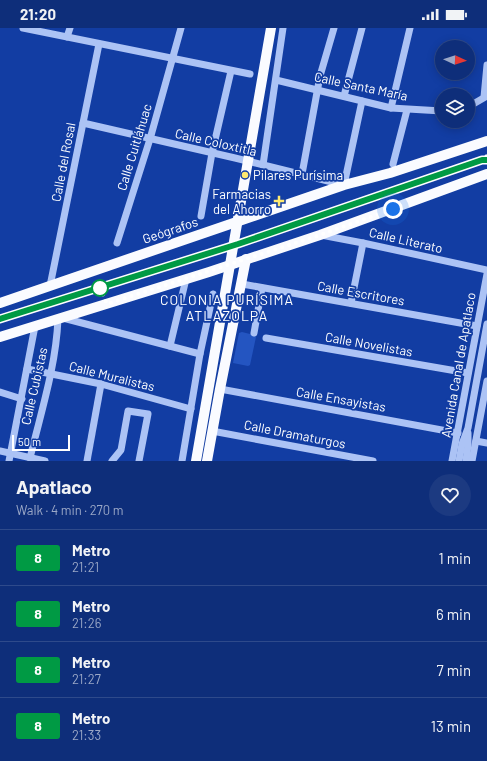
<!DOCTYPE html>
<html lang="en">
<head>
<meta charset="utf-8">
<style>
	:root { --surface:#0e2e7a; --page:#1c3a81; --text:#f1f3f6; --muted:#9ba8c7; --line:#2e4a8b }
	body { margin:0; font-family:Barlow,sans-serif; background:var(--page); color:var(--text); height:100vh; display:flex; flex-direction:column; font-size:15px; white-space:nowrap }
	* { box-sizing:border-box; margin:0 }
	p { font-size:13px; color:var(--muted) }
	.icon { flex:none; width:22px; height:22px; fill:none; stroke:currentColor; stroke-width:2; stroke-linecap:round; stroke-linejoin:round }
	.map { position:relative; height:433px; overflow:hidden }
	.sheet { display:flex; flex-direction:column; background:var(--surface); flex:1 }
	.sheet>* { flex:none }
	.badge { padding:0 8px; border-radius:3px; font-size:14px; line-height:26px }
	.needle { width:26px; rotate:93deg }
	.buttons { position:absolute; left:435px; top:12px; display:grid; gap:8px }
	.buttons a { display:grid; place-items:center; width:40px; height:40px; border-radius:50%; background:var(--surface); box-shadow:0 2px 10px #0003,0 0 0 1px var(--line); font-size:20px }
	.scale { position:absolute; left:12px; bottom:10px; width:58px; box-sizing:border-box; padding-left:4px; border:2px solid #fff; border-top:0; font-size:11px; line-height:14px; white-space:nowrap; color:#fff; -webkit-text-stroke:3px #123da3; paint-order:stroke }
	.you { position:absolute; width:20px; height:20px; margin:-10px; border:3px solid #fff; border-radius:50%; background:#1a73e8; box-shadow:0 0 0 6px #1a73e833 }
	.map>.badge { position:absolute; translate:-50% -50%; box-shadow:0 0 0 2px #fff }
	.round { display:grid; place-items:center; flex:none; width:42px; height:42px; border-radius:21px; background:var(--page) }
	.headline { display:flex; align-items:center; justify-content:space-between; height:68px; padding:0 16px }
	h1 { font-size:19px; font-weight:700; line-height:30px }
	ul { padding:0; list-style:none }
	li { display:flex; align-items:center; gap:12px; height:56px; padding:0 16px; border-top:1px solid var(--line) }
	li div { flex:1 }
	li b { display:block; font-size:15px }
	li em { font-style:normal }
	li .badge { min-width:44px; font-weight:700; text-align:center }
	.status { display:flex; justify-content:space-between; align-items:center; height:28px; padding:0 20px; background:var(--surface); direction:ltr }
	.status svg { height:11px; fill:currentColor }
	.map>svg:first-child { display:block }
	.green { fill:#2455c1 }
	.lines { fill:none; stroke-linecap:round; stroke-linejoin:round }
	.minor { stroke:#acc3f5; stroke-width:7 }
	.major { stroke:#fafbff; stroke-width:10 }
	.rail { stroke:#fff; stroke-width:2.5; stroke-dasharray:7 3; stroke-linecap:butt }
	.line-casing { stroke:#fff; stroke-width:9 }
	.line { stroke:#009a44; stroke-width:6 }
	.walk { stroke:#fff; stroke-width:4; stroke-dasharray:0 7.2 }
	.poi-dot { fill:#ffea70; stroke:#123da3; stroke-width:1.5 }
	.stop-dot { fill:#fff; stroke:#009a44; stroke-width:2 }
	.labels { text-anchor:middle; stroke-width:3.5; stroke-linejoin:round; paint-order:stroke }
	.street-label { font-size:13px; fill:#fff; stroke:#123da3 }
	.poi-label { font-size:13px; fill:#fff; stroke:#123da3; text-anchor:start }
	.neighbourhood-label { font-size:14px; letter-spacing:1px; fill:#fff; stroke:#123da3 }
</style>
</head>
<body>
<div class="status"><b>21:20</b><svg viewBox="0 0 49 12"><path d="M0 12V9h3v3zM5 12V6h3v6zM10 12V3h3v9zM15 12V0h3v12zM26 1h20v11H26zM47 4h2v5h-2z"/></svg></div>
<div class="map">
<svg width="487" height="433" viewBox="0 0 487 433">
	<rect width="100%" height="100%" fill="#123da3"/>
	<path class="green" d="M 242,304 L 254,307 L 256,309 L 250,337 L 248,338 L 233,335 L 239,305 Z"/>
	<g class="lines">
		<g class="minor">
			<path d="M 23,0 L 250,46"/>
			<path d="M 67,9 L 70,0"/>
			<path d="M 276,52 L 391,80 L 442,83"/>
			<path d="M 344,68 L 362,0"/>
			<path d="M 484,69 L 487,37"/>
			<path d="M 468,79 L 487,68"/>
			<path d="M 391,80 L 410,0"/>
			<path d="M 83,95 L 235,130 L 344,157 L 362,73"/>
			<path d="M 393,136 L 407,82"/>
			<path d="M 263,137 L 283,0"/>
			<path d="M 302,146 L 320,48 L 334,0"/>
			<path d="M 201,188 L 212,125 L 231,43"/>
			<path d="M 321,207 L 363,215 L 487,242"/>
			<path d="M 117,215 L 150,111 L 181,0"/>
			<path d="M 242,256 L 477,298"/>
			<path d="M 50,258 L 99,16"/>
			<path d="M 351,275 L 363,215"/>
			<path d="M 63,290 L 200,326"/>
			<path d="M 254,305 L 262,260"/>
			<path d="M 266,310 L 468,345"/>
			<path d="M 170,318 L 186,251"/>
			<path d="M 27,341 L 101,356 L 191,381"/>
			<path d="M 220,361 L 458,405"/>
			<path d="M 0,364 L 22,371"/>
			<path d="M 212,403 L 373,433"/>
			<path d="M 476,413 L 487,415"/>
			<path d="M 0,423 L 45,433"/>
			<path d="M 30,430 C 41,384 56,338 58,291"/>
			<path d="M 9,433 L 35,298"/>
			<path d="M 87,433 L 101,356"/>
			<path d="M 112,433 L 121,422 L 128,383 L 148,386 L 139,433"/>
			<path d="M 182,433 L 200,326 L 213,266"/>
			<path d="M 452,433 L 487,246"/>
			<path d="M 459,433 L 462,416 L 468,400 L 487,296"/>
			<path d="M 466,433 L 468,417 L 468,405"/>
			<path d="M 472,433 L 487,353"/>
		</g>
		<g class="major">
			<path d="M 0,275 L 344,157 L 390,145 L 487,113"/>
			<path d="M 0,309 L 209,244 L 320,207 L 487,146"/>
			<path d="M 196,433 L 271,0"/>
			<path d="M 207,433 L 220,361 L 246,231"/>
		</g>
		<path class="rail" d="M 0,291 L 238,216 L 482,132 L 487,127"/>
	</g>
	<g class="lines">
		<g class="line-casing">
			<path id="line" d="M 0,291 L 238,216 L 482,132 L 487,132"/>
		</g>
		<use href="#line" class="line"/>
		<path class="walk" d="M 100,260 L 107,276 L 320,207 L 393,181"/>
	</g>
	<g class="poi-dot">
		<circle cx="245" cy="147" r="4"/>
		<path d="M277 167h4v4h4v4h-4v4h-4v-4h-4v-4h4z"/>
	</g>
	<circle class="stop-dot" cx="100" cy="260" r="8"/>
	<g class="labels">
		<g class="street-label">
			<text transform="translate(361 58) rotate(12)" y="5">Calle Santa María</text>
			<text transform="translate(216 114) rotate(13)" y="5">Calle Coloxtitla</text>
			<text transform="translate(134 119) rotate(-73)" y="5">Calle Cuitláhuac</text>
			<text transform="translate(63 134) rotate(-79)" y="5">Calle del Rosal</text>
			<text transform="translate(170 202) rotate(-19)" y="5">Geógrafos</text>
			<text transform="translate(406 212) rotate(13)" y="5">Calle Literato</text>
			<text transform="translate(361 265) rotate(10)" y="5">Calle Escritores</text>
			<text transform="translate(369 316) rotate(10)" y="5">Calle Novelistas</text>
			<text transform="translate(458 337) rotate(-80)" y="5">Avenida Canal de Apatlaco</text>
			<text transform="translate(112 348) rotate(14)" y="5">Calle Muralistas</text>
			<text transform="translate(34 358) rotate(-77)" y="5">Calle Cubistas</text>
			<text transform="translate(341 371) rotate(10)" y="5">Calle Ensayistas</text>
			<text transform="translate(295 406) rotate(11)" y="5">Calle Dramaturgos</text>
		</g>
		<g class="poi-label">
			<text x="253" y="152">Pilares Purísima</text>
			<text x="271" y="171" text-anchor="end">Farmacias<tspan x="271" dy="15">del Ahorro</tspan></text>
		</g>
		<g class="neighbourhood-label">
			<text x="227" y="277">COLONIA PURÍSIMA<tspan x="227" dy="16">ATLAZOLPA</tspan></text>
		</g>
	</g>
</svg>
<div class="buttons">
<a><svg class="needle" viewBox="-14 -14 28 28"><path d="M0-13l5 13h-10z" fill="#e53935"/><path d="M0 13l5-13h-10z" fill="#9ba8c7"/></svg></a>
<a><svg class="icon" aria-label="layers" viewBox="0 0 24 24"><path d="M12 4l9 5-9 5-9-5zM3 14l9 5 9-5"/></svg></a>
</div>
<div class="scale">50 m</div>
<div class="you" style="left:393px;top:181px"></div>
</div>
<section class="sheet">
<div class="headline"><div><h1>Apatlaco</h1><p>Walk · 4 min · 270 m</p></div><a class="round"><svg class="icon" aria-label="heart" viewBox="0 0 24 24"><path d="M12 20l-8-8c-3-5 5-10 8-4 3-6 11-1 8 4z"/></svg></a></div>
<ul>
<li><span class="badge" style="background:#009a44;color:#fff">8</span><div><b>Metro</b><p>21:21</p></div><em>1 min</em></li>
<li><span class="badge" style="background:#009a44;color:#fff">8</span><div><b>Metro</b><p>21:26</p></div><em>6 min</em></li>
<li><span class="badge" style="background:#009a44;color:#fff">8</span><div><b>Metro</b><p>21:27</p></div><em>7 min</em></li>
<li><span class="badge" style="background:#009a44;color:#fff">8</span><div><b>Metro</b><p>21:33</p></div><em>13 min</em></li>
</ul>
</section>
</body>
</html>
